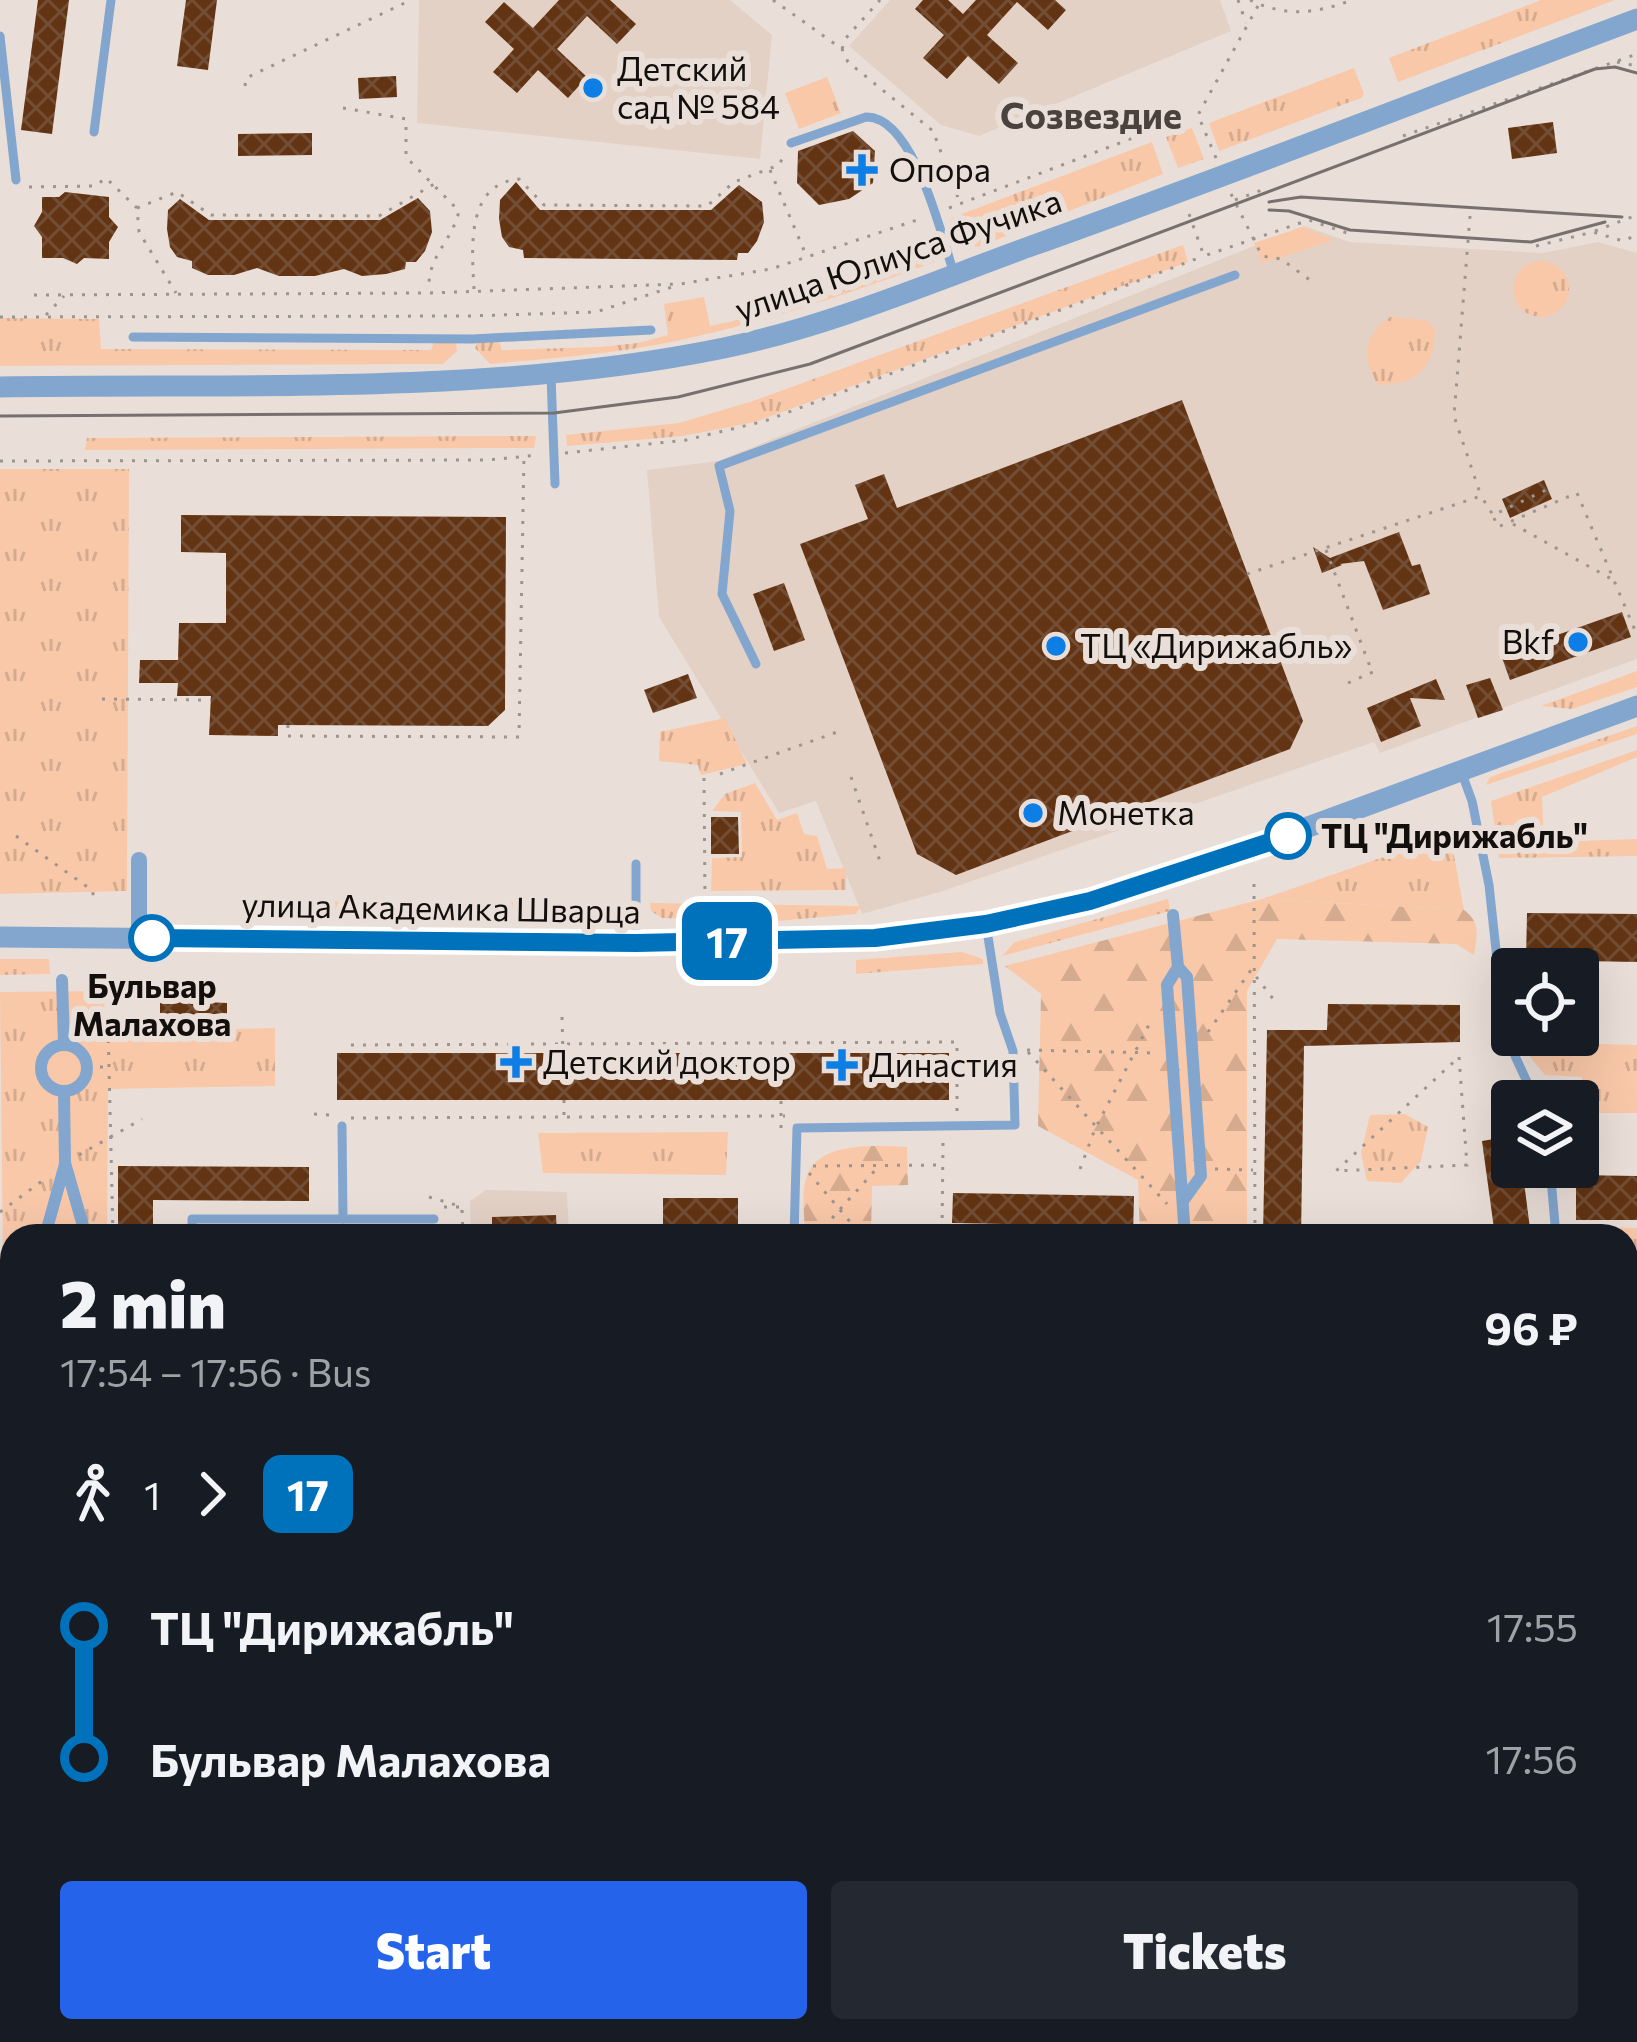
<!DOCTYPE html>
<html lang="en">
<head>
<meta charset="utf-8">
<style>
	:root { --surface:#171b24; --page:#242831; --text:#f1f3f6; --muted:#9ea1a6; --accent:#2563eb }
	body { margin:0; font-family:Commissioner,sans-serif; background:var(--page); color:var(--text); height:100vh; display:flex; flex-direction:column; font-size:45px; white-space:nowrap }
	* { box-sizing:border-box; margin:0 }
	p { font-size:39px; color:var(--muted) }
	.icon { flex:none; width:66px; height:66px; fill:none; stroke:currentColor; stroke-width:2; stroke-linecap:round; stroke-linejoin:round }
	.map { position:relative; flex:1; overflow:hidden }
	.details { position:absolute; left:0px; top:1224px; width:1638px; height:819px; display:flex; flex-direction:column; background:var(--surface); border-radius:36px 36px 0 0; box-shadow:0 12px 48px #0002 }
	.details>* { flex:none }
	.badge { padding:0 24px; border-radius:18px; font-size:42px; line-height:78px }
	.tools { position:absolute; left:1491px; top:948px; display:grid; gap:24px }
	.tools a { display:grid; place-items:center; width:108px; height:108px; border-radius:12px; background:var(--surface); box-shadow:0 12px 48px #0002; font-size:60px }
	.map>.badge { position:absolute; translate:-50% -50%; box-shadow:0 0 0 6px #fff }
	.legs { display:flex; align-items:center; gap:18px; height:132px; padding:0 60px; font-size:39px }
	.legs p { margin-inline-start:auto }
	.overview { display:flex; align-items:center; justify-content:space-between; height:204px; padding:0 60px }
	h1 { font-size:66px; font-weight:800; line-height:90px }
	.primary-button { display:flex; gap:24px; margin-top:auto; padding:24px 60px }
	.primary-button a { flex:1; height:138px; border-radius:12px; background:var(--accent); color:#fff; font-size:48px; font-weight:800; line-height:138px; text-align:center }
	.primary-button a+a { background:var(--page); color:var(--text) }
	ul { padding:0 60px; list-style:none }
	li { display:flex; align-items:center; gap:42px; height:132px; font-size:45px }
	li i { display:grid; place-items:center; width:18px; height:100%; margin:0 15px; background:currentColor }
	li i::after { content:''; width:30px; height:30px; margin:-15px; border:9px solid; border-radius:50%; background:var(--surface) }
	li p { margin-inline-start:auto }
	li:first-child i { background:linear-gradient(#0000 50%,currentColor 0) }
	li:last-child i { background:linear-gradient(currentColor 50%,#0000 0) }
	.map>svg:first-child { display:block }
	.built { fill:#e3d1c6 }
	.grass { fill:url(#grass-tufts) }
	.forest { fill:url(#forest-firs) }
	.garden { fill:#f9c8a9 }
	.building { fill:url(#building-cross-hatch) }
	.lines { fill:none; stroke-linecap:round; stroke-linejoin:round }
	.path { stroke:#9c948e; stroke-width:3; stroke-dasharray:3 9; stroke-linecap:butt }
	.service { stroke:#83a6cf; stroke-width:9 }
	.pedestrian { stroke:#83a6cf; stroke-width:12 }
	.minor { stroke:#83a6cf; stroke-width:16 }
	.tertiary { stroke:#83a6cf; stroke-width:21 }
	.tram { stroke:#78706c; stroke-width:3 }
	.line-1-casing { stroke:#fff; stroke-width:27 }
	.line-1 { stroke:#0072bc; stroke-width:18 }
	.poi-dot { fill:#0c7ee5; stroke:#eadfd8; stroke-width:4.5 }
	.stop-1-dot { fill:#fff; stroke:#0072bc; stroke-width:6 }
	.labels { text-anchor:middle; stroke-width:12; stroke-linejoin:round; paint-order:stroke }
	.poi-label { font-size:33px; fill:#130f0d; stroke:#eadfd8; text-anchor:start }
	.street-label { font-size:33px; fill:#130f0d; stroke:#eadfd8 }
	.stop-label { font-size:33px; font-weight:bold; fill:#130f0d; stroke:#eadfd8; text-anchor:start }
	.neighbourhood-label { font-size:36px; font-weight:bold; fill:#4b423d; stroke:#eadfd8 }
</style>
</head>
<body>
<div class="map">
<svg width="1637" height="2042" viewBox="0 0 1637 2042">
	<defs>
		<pattern id="grass-tufts" width="24" height="20" patternUnits="userSpaceOnUse" patternTransform="scale(3)"><rect width="24" height="20" fill="#f9c8a9"/><path d="M3 7l-1-3M5 7V3M7 7l1-3M15 17l-1-3M17 17v-4M19 17l1-3" fill="none" stroke="#d5ab90"/></pattern>
		<pattern id="forest-firs" width="22" height="20" patternUnits="userSpaceOnUse" patternTransform="scale(3)"><rect width="22" height="20" fill="#f9c8a9"/><path d="M5 1l3.5 6h-7zM16 11l3.5 6h-7z" fill="#d5ab90"/></pattern>
		<pattern id="building-cross-hatch" width="8" height="8" patternUnits="userSpaceOnUse" patternTransform="scale(3)"><rect width="8" height="8" fill="#623413"/><path d="M0 0l8 8M0 8l8-8" fill="none" stroke="#734e34"/></pattern>
	</defs>
	<rect width="100%" height="100%" fill="#eadfd8"/>
	<g class="built">
		<path d="M 419,0 L 730,0 L 772,35 L 760,159 L 417,123 Z"/>
		<path d="M 890,0 L 1220,0 L 1231,31 L 979,136 L 941,125 L 849,46 Z"/>
		<path d="M 1304,226 L 1350,242 L 1543,253 L 1598,242 L 1637,253 L 1637,659 L 1380,753 L 1374,742 L 943,891 L 862,914 L 816,801 L 779,813 L 659,617 L 647,470 L 718,461 Z"/>
		<path d="M 486,1190 L 567,1192 L 569,1236 L 471,1236 L 470,1201 Z"/>
	</g>
	<g class="grass">
		<path d="M 1541,0 L 1615,0 L 1398,82 L 1389,58 Z"/>
		<path d="M 1354,68 L 1364,94 L 1361,98 L 1219,151 L 1209,123 Z"/>
		<path d="M 827,77 L 841,113 L 799,129 L 785,93 Z"/>
		<path d="M 1192,128 L 1204,159 L 1178,168 L 1166,137 Z"/>
		<path d="M 1152,142 L 1163,174 L 978,247 L 960,243 L 951,218 Z"/>
		<path d="M 1302,227 L 1334,240 L 1262,263 L 1254,243 Z"/>
		<path d="M 926,243 L 936,245 L 939,251 L 934,262 C 849,294 765,322 676,341 C 615,354 552,358 490,364 L 475,348 L 479,339 L 499,341 L 502,350 L 599,347 L 638,343 L 668,335 L 664,304 L 704,297 L 710,326 C 784,311 855,289 925,259 L 922,249 Z"/>
		<path d="M 1183,245 L 1188,262 L 755,422 L 683,436 L 567,446 L 566,435 L 679,423 L 753,401 Z"/>
		<circle cx="1541" cy="289" r="28"/>
		<path d="M 1390,317 L 1426,320 L 1435,329 C 1435,367 1417,385 1378,385 C 1361,357 1363,336 1390,317 Z"/>
		<path d="M 0,318 L 99,319 L 101,349 L 431,350 L 434,341 L 456,343 L 457,351 L 443,364 L 0,366 Z"/>
		<path d="M 536,436 L 534,448 L 85,450 L 87,438 Z"/>
		<path d="M 0,469 L 129,469 L 127,891 L 0,894 Z"/>
		<path d="M 1637,671 L 1637,687 L 1572,709 L 1541,706 Z"/>
		<path d="M 725,718 L 747,764 L 701,775 L 698,765 L 659,761 L 660,732 Z"/>
		<path d="M 1637,726 L 1637,734 L 1486,785 L 1490,777 Z"/>
		<path d="M 1637,750 L 1637,757 L 1542,797 L 1544,842 L 1637,839 L 1637,856 L 1499,858 L 1491,801 Z"/>
		<path d="M 755,783 L 777,820 L 797,813 L 804,834 L 817,836 L 827,869 L 846,868 L 846,890 L 711,891 L 712,858 L 742,857 L 741,812 L 712,811 L 725,794 Z"/>
		<path d="M 1450,834 L 1464,910 L 1262,899 Z"/>
		<path d="M 1168,899 L 1170,911 L 1002,956 L 1015,942 Z"/>
		<path d="M 258,901 L 625,903 L 613,916 L 270,917 Z"/>
		<path d="M 650,903 L 861,906 L 856,914 L 766,922 L 662,918 L 651,911 Z"/>
		<path d="M 962,952 L 983,959 L 983,964 L 856,974 L 856,960 Z"/>
		<path d="M 0,959 L 49,959 L 50,974 L 0,975 Z"/>
		<path d="M 104,991 L 105,1032 L 275,1028 L 275,1086 L 108,1089 L 107,1236 L 12,1236 L 12,1392 L 0,1391 L 0,1272 L 3,1270 L 0,992 Z"/>
		<path d="M 1526,1042 L 1637,1045 L 1637,1113 L 1582,1113 L 1582,1077 L 1545,1075 L 1526,1052 Z"/>
		<path d="M 1405,1114 L 1428,1127 L 1421,1161 L 1401,1183 L 1367,1181 L 1361,1153 L 1370,1115 Z"/>
		<path d="M 728,1132 L 726,1175 L 543,1173 L 538,1133 Z"/>
		<path d="M 1593,1227 L 1637,1228 L 1637,1314 L 1626,1314 L 1626,1236 L 1593,1236 Z"/>
		<path d="M 12,1408 L 12,1650 L 4,1653 Z"/>
	</g>
	<g class="forest">
		<path d="M 1262,899 L 1464,910 C 1481,922 1477,936 1474,955 L 1456,944 L 1277,939 L 1247,991 L 1247,1236 L 1140,1236 L 1138,1180 L 1038,1126 L 1041,994 L 1005,966 Z"/>
		<path d="M 907,1147 L 908,1185 L 872,1186 L 871,1236 L 805,1236 C 805,1219 801,1195 806,1179 C 817,1140 876,1146 907,1147 Z"/>
	</g>
	<circle class="garden" cx="63" cy="1068" r="18"/>
	<g class="building">
		<path d="M 38,0 L 69,0 L 52,134 L 21,130 Z"/>
		<path d="M 186,0 L 217,0 L 208,70 L 177,66 Z"/>
		<path d="M 559,0 L 610,0 L 636,24 L 617,44 L 587,16 L 557,49 L 587,77 L 568,98 L 538,70 L 517,93 L 493,72 L 514,49 L 485,22 L 504,2 L 533,28 Z"/>
		<path d="M 923,0 L 948,0 L 963,14 L 976,0 L 1055,0 L 1066,10 L 1048,30 L 1017,2 L 987,35 L 1018,63 L 999,84 L 968,56 L 947,79 L 923,58 L 944,35 L 915,9 Z"/>
		<path d="M 396,76 L 397,97 L 359,99 L 358,78 Z"/>
		<path d="M 1553,122 L 1557,153 L 1512,159 L 1508,128 Z"/>
		<path d="M 853,131 L 875,151 L 873,183 L 849,199 L 819,205 L 797,183 L 798,151 Z"/>
		<path d="M 312,133 L 312,155 L 238,156 L 238,134 Z"/>
		<path d="M 516,182 L 540,210 L 711,210 L 739,185 L 762,202 L 764,222 L 757,241 L 748,253 L 738,253 L 737,260 L 524,258 L 523,250 L 509,247 L 502,237 L 499,219 L 500,200 Z"/>
		<path d="M 65,192 L 109,197 L 109,217 L 118,227 L 109,242 L 109,259 L 84,258 L 77,264 L 63,258 L 42,258 L 42,237 L 34,226 L 42,212 L 42,197 L 59,197 Z"/>
		<path d="M 418,198 L 430,211 L 432,232 L 425,251 L 416,262 L 406,262 L 405,269 L 386,274 L 362,276 L 344,269 L 315,276 L 279,276 L 257,268 L 234,275 L 208,275 L 192,268 L 192,261 L 177,257 L 170,247 L 167,229 L 168,210 L 180,199 L 209,220 L 380,220 Z"/>
		<path d="M 1182,400 L 1303,721 L 1290,749 L 956,875 L 917,854 L 800,544 L 868,519 L 855,485 L 884,474 L 897,508 Z"/>
		<path d="M 1544,480 L 1552,499 L 1510,518 L 1502,499 Z"/>
		<path d="M 181,515 L 506,517 L 505,710 L 488,726 L 278,725 L 278,736 L 209,735 L 211,696 L 177,696 L 178,683 L 139,683 L 140,660 L 178,660 L 179,623 L 226,623 L 226,553 L 181,552 Z"/>
		<path d="M 1399,532 L 1412,566 L 1420,564 L 1430,594 L 1383,610 L 1364,561 L 1340,564 L 1342,565 L 1322,573 L 1313,547 L 1330,558 Z"/>
		<path d="M 784,583 L 805,640 L 774,651 L 753,594 Z"/>
		<path d="M 1622,612 L 1631,637 L 1510,680 L 1501,655 Z"/>
		<path d="M 688,674 L 697,698 L 653,713 L 644,690 Z"/>
		<path d="M 1490,678 L 1503,710 L 1478,718 L 1466,685 Z"/>
		<path d="M 1436,679 L 1445,700 L 1410,698 L 1421,726 L 1381,742 L 1367,708 Z"/>
		<path d="M 711,817 L 738,817 L 739,854 L 711,854 Z"/>
		<path d="M 1527,913 L 1637,914 L 1637,962 L 1526,960 Z"/>
		<path d="M 160,1000 L 227,1003 L 227,1014 L 195,1014 L 195,1020 L 160,1019 Z"/>
		<path d="M 1328,1004 L 1460,1005 L 1460,1042 L 1304,1046 L 1301,1236 L 1263,1236 L 1267,1030 L 1327,1030 Z"/>
		<rect x="337" y="1053" width="612" height="47"/>
		<path d="M 1512,1136 L 1512,1167 L 1522,1167 L 1531,1236 L 1495,1236 L 1482,1141 Z"/>
		<path d="M 118,1166 L 309,1167 L 309,1201 L 153,1200 L 153,1236 L 118,1236 Z"/>
		<path d="M 1576,1175 L 1637,1176 L 1637,1220 L 1576,1220 Z"/>
		<path d="M 953,1193 L 1134,1196 L 1133,1236 L 1099,1236 L 1099,1226 L 952,1223 Z"/>
		<rect x="663" y="1198" width="75" height="38"/>
		<path d="M 556,1215 L 557,1236 L 492,1236 L 492,1217 Z"/>
	</g>
	<g class="lines">
		<g class="path">
			<path d="M 773,0 L 842,49 L 848,62 L 933,131 L 960,203"/>
			<path d="M 1238,0 L 1246,23"/>
			<path d="M 1250,0 C 1285,17 1315,14 1352,0"/>
			<path d="M 842,49 L 846,38 L 880,0"/>
			<path d="M 1617,62 L 1637,66"/>
			<path d="M 245,86 L 246,78 L 411,0"/>
			<path d="M 343,108 L 406,119 L 406,157 L 459,211 C 452,242 427,256 429,290"/>
			<path d="M 1403,136 L 1637,54"/>
			<path d="M 1216,158 L 1198,115 L 1259,4"/>
			<path d="M 770,170 L 806,255"/>
			<path d="M 29,187 L 95,186 L 106,178 L 137,208 L 139,232 L 176,293"/>
			<path d="M 1231,194 L 1262,256 L 1281,259 L 1310,280"/>
			<path d="M 1235,200 L 1262,190"/>
			<path d="M 137,208 L 177,192 L 211,215 L 379,216 L 436,183"/>
			<path d="M 949,208 L 1154,130"/>
			<path d="M 1189,214 L 1204,256 L 1309,220 L 1350,234"/>
			<path d="M 1470,216 L 1454,416 L 1481,496"/>
			<path d="M 1595,231 L 1637,215"/>
			<path d="M 1536,246 L 1593,232 L 1623,241 L 1637,235"/>
			<path d="M 474,289 C 472,250 465,184 519,179 L 544,205 L 707,206 L 734,182 L 779,165 L 784,155"/>
			<path d="M 34,295 L 429,293 L 680,284 L 771,269 L 923,218"/>
			<path d="M 46,315 L 64,296"/>
			<path d="M 0,317 L 467,316 L 596,312 L 672,287"/>
			<path d="M 565,453 L 686,440 L 765,421 L 1204,256"/>
			<path d="M 0,461 L 488,460 L 538,455"/>
			<path d="M 1494,518 L 1498,527 L 1577,493 L 1637,635"/>
			<path d="M 1513,524 L 1615,581"/>
			<path d="M 1326,550 L 1372,672"/>
			<path d="M 1247,574 L 1481,496 L 1493,515 L 1546,490"/>
			<path d="M 1348,683 L 1380,669"/>
			<path d="M 102,699 L 211,700"/>
			<path d="M 288,725 L 287,736 L 519,737 L 524,455"/>
			<path d="M 720,774 L 840,731"/>
			<path d="M 851,777 L 882,867"/>
			<path d="M 704,778 L 705,899"/>
			<path d="M 16,836 L 93,891 L 93,899"/>
			<path d="M 1254,884 L 1255,1236"/>
			<path d="M 107,980 L 113,1236"/>
			<path d="M 562,1017 L 563,1053"/>
			<path d="M 1208,1032 L 1251,970 L 1277,1004"/>
			<path d="M 351,1045 L 957,1042 L 957,1113"/>
			<path d="M 1027,1050 L 1155,1053"/>
			<path d="M 1028,1052 L 1167,1204"/>
			<path d="M 1459,1057 L 1467,1165 L 1336,1171 Z"/>
			<path d="M 88,1067 L 109,1067"/>
			<path d="M 781,1101 L 781,1129"/>
			<path d="M 314,1114 L 330,1115"/>
			<path d="M 564,1115 L 564,1100"/>
			<path d="M 351,1118 L 785,1116"/>
			<path d="M 943,1143 L 942,1232 L 1079,1235"/>
			<path d="M 79,1155 L 142,1119"/>
			<path d="M 813,1166 L 942,1165"/>
			<path d="M 1080,1169 L 1095,1129 L 1152,1019"/>
			<path d="M 1215,1169 L 1253,1170"/>
			<path d="M 809,1173 L 862,1236"/>
			<path d="M 429,1197 L 456,1205"/>
			<path d="M 444,1207 L 462,1207"/>
			<path d="M 462,1210 L 463,1236"/>
			<path d="M 0,1212 L 42,1181"/>
			<path d="M 816,1236 L 879,1166"/>
			<path d="M 0,1267 L 12,1266"/>
			<path d="M 0,1461 L 12,1462"/>
			<path d="M 0,1550 L 12,1566"/>
			<path d="M 1626,1968 L 1637,1968"/>
			<path d="M 0,1969 L 12,1969"/>
			<path d="M 343,2033 L 405,2031"/>
			<path d="M 890,2034 L 1146,2036 L 1146,2042"/>
			<path d="M 504,2042 L 505,2031"/>
			<path d="M 1503,2042 L 1505,2038 L 1637,2037"/>
			<path d="M 1592,2042 L 1593,2042"/>
		</g>
		<g class="service">
			<path d="M 0,36 L 16,180"/>
			<path d="M 94,132 L 111,0"/>
			<path d="M 791,143 L 866,117 C 914,116 942,237 954,274"/>
			<path d="M 133,337 L 472,339 L 651,330"/>
			<path d="M 551,376 L 555,484"/>
			<path d="M 756,664 L 722,594 L 730,511 L 719,466 L 1235,275"/>
			<path d="M 1461,771 L 1472,801 L 1489,885 L 1500,987 L 1515,1056 L 1536,1101"/>
			<path d="M 636,864 L 636,943"/>
			<path d="M 1550,1167 L 1556,1236"/>
			<path d="M 343,1219 L 434,1219"/>
			<path d="M 192,1236 L 192,1219 L 343,1219 L 342,1126"/>
			<path d="M 794,1236 L 797,1128 L 1015,1125 L 1013,1051 L 1000,1013 L 986,924"/>
			<path d="M 1626,1450 L 1637,1450"/>
			<path d="M 0,1671 L 12,1668"/>
			<path d="M 1626,1791 L 1637,1775"/>
			<path d="M 877,2042 L 878,2031"/>
			<path d="M 1162,2042 L 1162,2031"/>
		</g>
		<g class="pedestrian">
			<path d="M 1173,915 L 1178,967 L 1167,985 L 1185,1236"/>
			<path d="M 1178,967 L 1187,977 L 1201,1176 L 1183,1201"/>
			<path d="M 62,980 L 64,1044"/>
			<circle cx="64" cy="1068" r="23"/>
			<path d="M 64,1092 L 65,1163 L 86,1236"/>
			<path d="M 45,1236 L 65,1164"/>
			<path d="M 289,2031 L 295,2042"/>
			<path d="M 323,2033 L 328,2042"/>
		</g>
		<path class="minor" d="M 139,860 L 139,938"/>
		<g class="tertiary">
			<path d="M 0,387 C 238,383 490,396 724,348 C 830,326 932,282 1034,245 C 1236,173 1436,94 1637,19"/>
			<path d="M 0,937 L 636,943 L 875,937 L 986,924 L 1090,901 L 1202,866 L 1637,706"/>
			<path d="M 0,2001 L 12,2001"/>
			<path d="M 1626,2015 L 1637,2014"/>
		</g>
		<g class="tram">
			<path d="M 1269,202 L 1301,197 L 1622,217"/>
			<path d="M 1269,210 L 1289,211 L 1350,230 L 1531,242 L 1605,222"/>
			<path d="M 0,416 L 554,413 L 678,397 L 810,364 L 1595,69 L 1615,67 L 1637,73"/>
		</g>
	</g>
	<g class="lines">
		<g class="line-1-casing">
			<path id="line-1" d="M 152,938 L 636,943 L 875,938 L 986,924 L 1090,901 L 1288,836"/>
		</g>
		<use href="#line-1" class="line-1"/>
	</g>
	<g class="poi-dot">
		<circle cx="593" cy="88" r="12"/>
		<path d="M856 152h12v12h12v12h-12v12h-12v-12h-12v-12h12z"/>
		<circle cx="1578" cy="642" r="12"/>
		<circle cx="1056" cy="646" r="12"/>
		<circle cx="1033" cy="813" r="12"/>
		<path d="M510 1044h12v12h12v12h-12v12h-12v-12h-12v-12h12z"/>
		<path d="M836 1047h12v12h12v12h-12v12h-12v-12h-12v-12h12z"/>
	</g>
	<g class="stop-1-dot">
		<circle cx="1288" cy="836" r="21"/>
		<circle cx="152" cy="938" r="21"/>
	</g>
	<g class="labels">
		<g class="poi-label">
			<text x="617" y="81">Детский<tspan x="617" dy="38">сад № 584</tspan></text>
			<text x="889" y="182">Опора</text>
			<text x="1554" y="654" text-anchor="end">Bkf</text>
			<text x="1080" y="658">ТЦ «Дирижабль»</text>
			<text x="1057" y="825">Монетка</text>
			<text x="543" y="1074">Детский доктор</text>
			<text x="869" y="1077">Династия</text>
		</g>
		<g class="street-label">
			<text transform="translate(898 255) rotate(-19)" y="12">улица Юлиуса Фучика</text>
			<text transform="translate(441 908) rotate(1)" y="12">улица Академика Шварца</text>
		</g>
		<g class="stop-label">
			<text x="1321" y="848">ТЦ "Дирижабль"</text>
			<text x="152" y="998" text-anchor="middle">Бульвар<tspan x="152" dy="38">Малахова</tspan></text>
		</g>
		<g class="neighbourhood-label">
			<text x="1091" y="129">Созвездие</text>
		</g>
	</g>
</svg>
<div class="tools">
<a><svg class="icon" aria-label="locate" viewBox="0 0 24 24"><circle cx="12" cy="12" r="6"/><path d="M12 2v4M12 18v4M2 12h4M18 12h4"/></svg></a>
<a><svg class="icon" aria-label="layers" viewBox="0 0 24 24"><path d="M12 4l9 5-9 5-9-5zM3 14l9 5 9-5"/></svg></a>
</div>
<b class="badge" style="left:727px;top:941px;background:#0072bc;color:#fff">17</b>
<section class="details">
<div class="overview"><div><h1>2 min</h1><p>17:54 – 17:56 · Bus</p></div><b>96 ₽</b></div>
<div class="legs"><svg class="icon" aria-label="walk" viewBox="0 0 24 24"><circle cx="13" cy="4" r="2"/><path d="M13 8l-2 6 4 7M11 14l-3 7M7 12l3-4h3l4 4"/></svg>1<svg class="icon" aria-label="forward" viewBox="0 0 24 24"><path d="M9 5l7 7-7 7"/></svg><b class="badge" style="background:#0072bc;color:#fff">17</b></div>
<ul>
<li><i style="color:#0072bc"></i><b>ТЦ &quot;Дирижабль&quot;</b><p>17:55</p></li>
<li><i style="color:#0072bc"></i><b>Бульвар Малахова</b><p>17:56</p></li>
</ul>
<div class="primary-button"><a>Start</a><a>Tickets</a></div>
</section>
</div>
</body>
</html>
